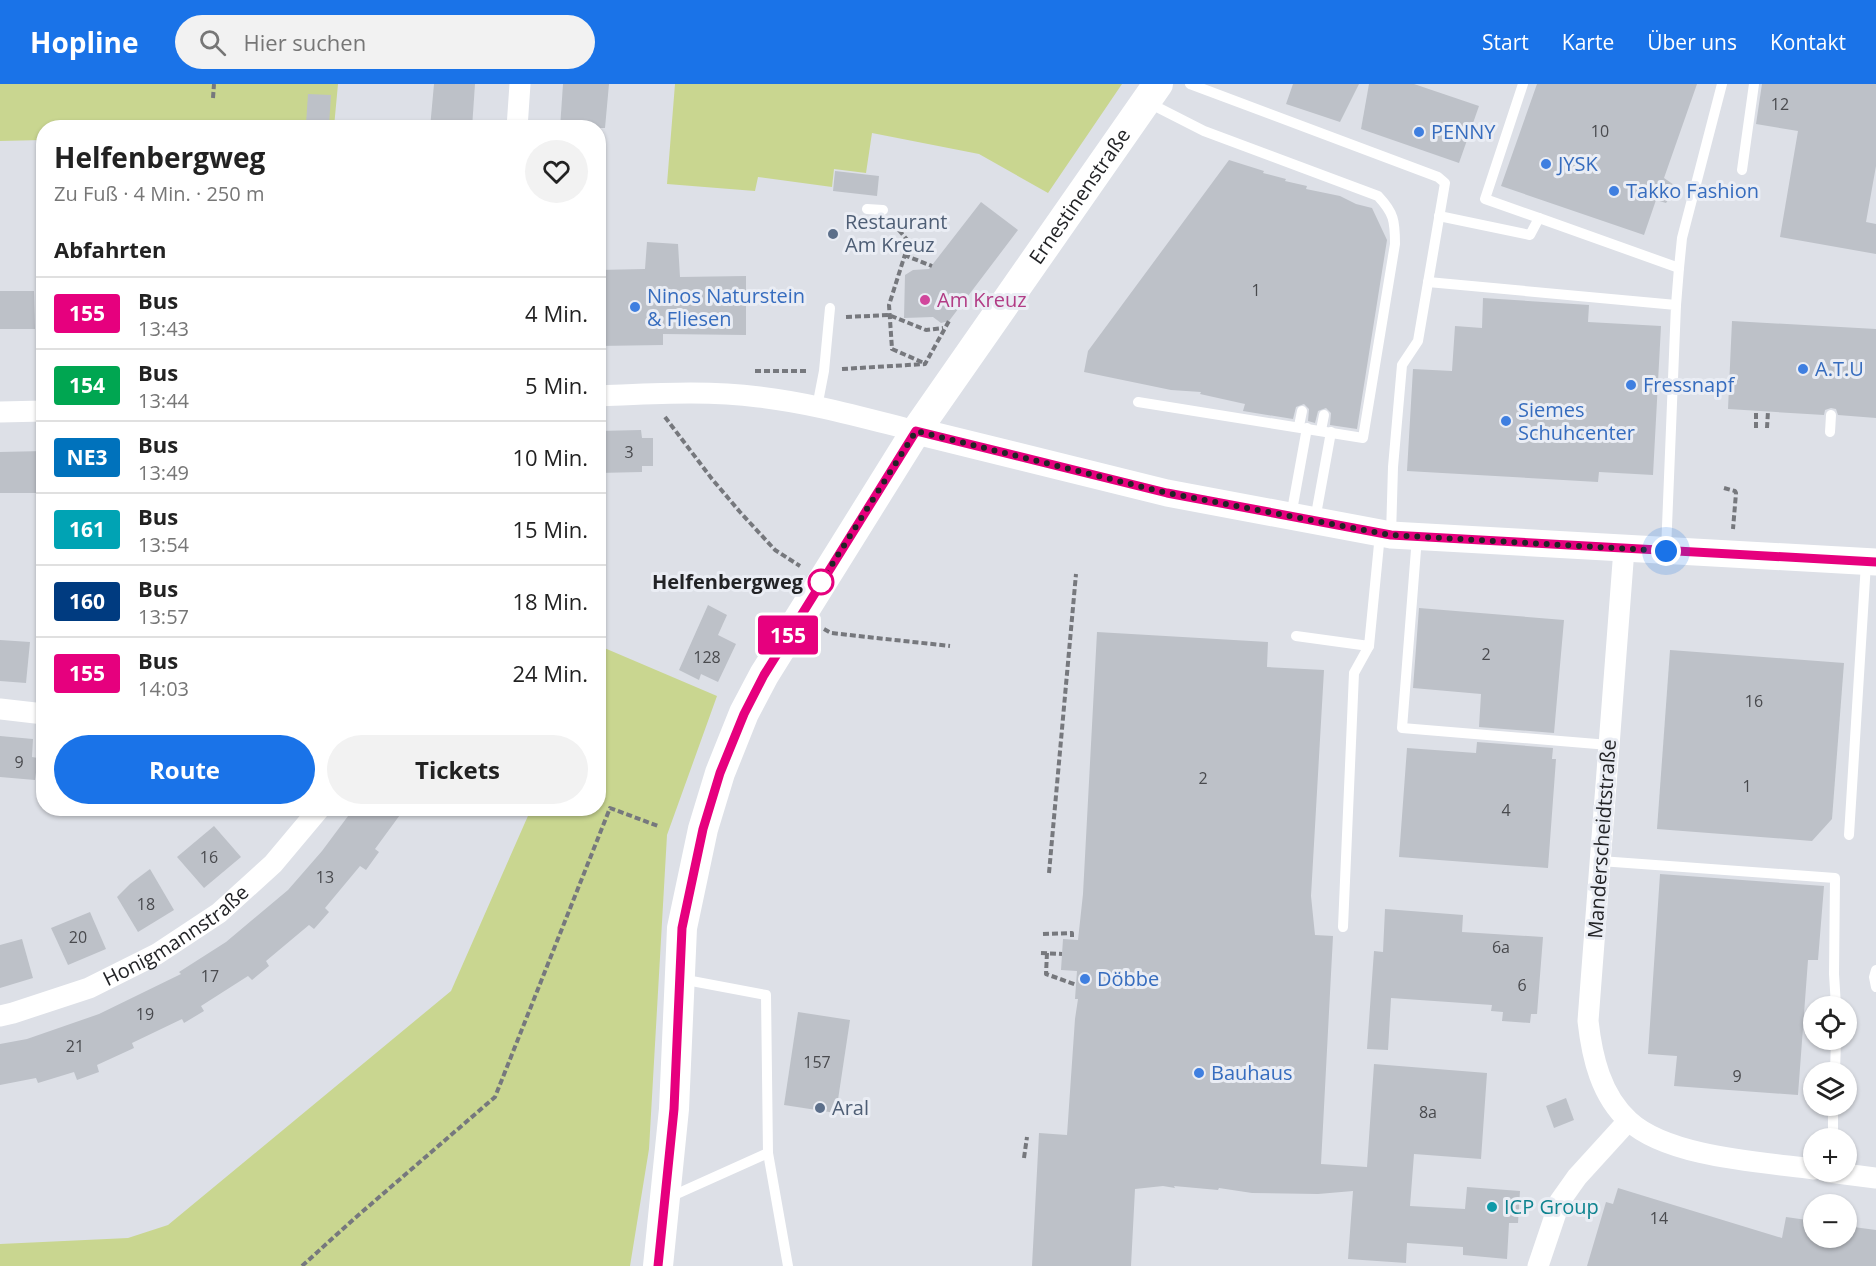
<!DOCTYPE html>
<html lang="de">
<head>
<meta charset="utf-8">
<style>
	:root { --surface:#fff; --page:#f2f2f2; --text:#222; --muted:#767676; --line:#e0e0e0; --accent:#1a73e8 }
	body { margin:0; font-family:"Open Sans",sans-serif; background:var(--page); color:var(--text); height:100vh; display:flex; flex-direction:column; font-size:22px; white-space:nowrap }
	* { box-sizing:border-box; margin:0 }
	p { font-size:20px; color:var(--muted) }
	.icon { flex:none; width:33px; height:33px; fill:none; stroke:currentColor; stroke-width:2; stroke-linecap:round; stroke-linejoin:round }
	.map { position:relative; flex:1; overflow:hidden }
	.drawer { position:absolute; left:36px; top:36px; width:570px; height:696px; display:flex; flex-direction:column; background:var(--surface); border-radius:24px; box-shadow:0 2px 4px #0004 }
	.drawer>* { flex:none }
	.badge { padding:0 12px; border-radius:4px; font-size:21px; line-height:39px }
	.fabs { position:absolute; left:1803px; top:912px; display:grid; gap:12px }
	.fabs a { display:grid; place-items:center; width:54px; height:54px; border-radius:50%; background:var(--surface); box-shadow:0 2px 4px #0004; font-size:30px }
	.you { position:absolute; width:30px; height:30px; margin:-15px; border:4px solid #fff; border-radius:50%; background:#1a73e8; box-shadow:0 0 0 9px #1a73e833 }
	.map>.badge { position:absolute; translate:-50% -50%; box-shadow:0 0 0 3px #fff }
	h2 { padding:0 18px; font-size:22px; line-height:54px }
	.round { display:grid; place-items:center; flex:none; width:63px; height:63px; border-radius:32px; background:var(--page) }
	.overview { display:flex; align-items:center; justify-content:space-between; height:102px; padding:0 18px }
	h1 { font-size:28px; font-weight:700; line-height:45px }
	.primary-button { display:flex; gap:12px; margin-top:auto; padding:12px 18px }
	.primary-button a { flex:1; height:69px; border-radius:36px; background:var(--accent); color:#fff; font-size:24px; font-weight:700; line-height:69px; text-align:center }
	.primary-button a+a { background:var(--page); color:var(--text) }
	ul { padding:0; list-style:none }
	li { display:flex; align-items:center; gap:18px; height:72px; padding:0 18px; border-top:2px solid var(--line) }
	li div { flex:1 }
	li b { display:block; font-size:22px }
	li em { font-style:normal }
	li .badge { min-width:66px; font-weight:700; text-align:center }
	header { display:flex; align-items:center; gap:36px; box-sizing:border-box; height:84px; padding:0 30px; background:var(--accent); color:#fff }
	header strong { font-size:28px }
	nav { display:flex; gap:33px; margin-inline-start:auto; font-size:21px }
	.search { width:420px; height:54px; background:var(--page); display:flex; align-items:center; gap:15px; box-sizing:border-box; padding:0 21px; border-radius:33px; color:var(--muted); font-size:22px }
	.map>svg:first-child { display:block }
	.green { fill:#c9d690 }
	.building { fill:#bdc1c8 }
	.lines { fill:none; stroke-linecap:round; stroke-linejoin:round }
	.path { stroke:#76787d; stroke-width:4; stroke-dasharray:6 3; stroke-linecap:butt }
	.service { stroke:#fff; stroke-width:10 }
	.minor { stroke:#fff; stroke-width:21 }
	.tertiary { stroke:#fff; stroke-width:27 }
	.secondary { stroke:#fff; stroke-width:30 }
	.line-casing { stroke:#fff; stroke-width:14 }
	.line { stroke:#e6007e; stroke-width:9 }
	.walk { stroke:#222326; stroke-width:6; stroke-dasharray:0 10.8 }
	.shop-dot { fill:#3f7fe0; stroke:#eaedf4; stroke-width:2 }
	.service-dot { fill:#5c6f8a; stroke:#eaedf4; stroke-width:2 }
	.hotel-dot { fill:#d1479c; stroke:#eaedf4; stroke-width:2 }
	.stop-dot { fill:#fff; stroke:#e6007e; stroke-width:3 }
	.culture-dot { fill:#0f9aa8; stroke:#eaedf4; stroke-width:2 }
	.labels { text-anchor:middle; stroke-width:6; stroke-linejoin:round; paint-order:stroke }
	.number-label { font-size:16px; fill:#494a4e }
	.shop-label { font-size:20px; fill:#366cbe; stroke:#eaedf4; text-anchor:start }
	.street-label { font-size:20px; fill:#222326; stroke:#eaedf4 }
	.service-label { font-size:20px; fill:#4e5e75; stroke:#eaedf4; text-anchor:start }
	.hotel-label { font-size:20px; fill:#b23c85; stroke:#eaedf4; text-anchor:start }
	.stop-label { font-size:20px; font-weight:bold; fill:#222326; stroke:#eaedf4; text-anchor:end }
	.culture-label { font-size:20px; fill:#0d838f; stroke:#eaedf4; text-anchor:start }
</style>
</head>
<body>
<header>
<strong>Hopline</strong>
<div class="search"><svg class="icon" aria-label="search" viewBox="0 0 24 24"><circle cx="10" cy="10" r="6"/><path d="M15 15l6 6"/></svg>Hier suchen</div>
<nav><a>Start</a><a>Karte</a><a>Über uns</a><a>Kontakt</a></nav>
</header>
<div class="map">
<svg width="1876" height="1182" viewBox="0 0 1876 1182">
	<rect width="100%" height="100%" fill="#dde0e7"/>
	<g class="green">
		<path d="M 0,0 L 338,0 L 334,43 L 44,44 L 43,56 L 0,57 Z"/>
		<path d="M 675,0 L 1122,0 L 1048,109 L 979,70 L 872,49 L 866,89 L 834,85 L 832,103 L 758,93 L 755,107 L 667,100 Z"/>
		<path d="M 602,563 L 717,612 L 667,751 L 649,1065 L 630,1182 L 0,1182 L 0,1160 L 128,1154 L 168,1141 L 451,907 L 531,725 L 598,724 L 598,570 Z"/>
	</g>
	<g class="building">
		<path d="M 434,0 L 475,0 L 472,44 L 430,44 Z"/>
		<path d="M 563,0 L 609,0 L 605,44 L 560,44 Z"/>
		<path d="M 1293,0 L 1359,0 L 1340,38 L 1286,20 Z"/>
		<path d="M 1369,0 L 1414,0 L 1479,22 L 1459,79 L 1361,45 Z"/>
		<path d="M 1537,0 L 1697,0 L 1664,94 L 1677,103 L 1666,119 L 1656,116 L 1644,151 L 1501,102 Z"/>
		<path d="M 1762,0 L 1876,0 L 1876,82 L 1866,138 L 1876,140 L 1876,170 L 1780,153 L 1798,47 L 1756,40 Z"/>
		<path d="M 308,10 L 331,11 L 329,42 L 306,40 Z"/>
		<path d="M 1229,76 L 1264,87 L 1263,89 L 1286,95 L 1285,97 L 1307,102 L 1306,105 L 1340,112 L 1356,120 L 1372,124 L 1387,156 L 1357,345 L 1330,341 L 1331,329 L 1326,324 L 1318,327 L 1315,339 L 1308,337 L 1309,325 L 1304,320 L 1296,323 L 1293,335 L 1243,327 L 1245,320 L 1200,310 L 1201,308 L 1171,306 L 1084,288 L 1088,267 Z"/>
		<path d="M 835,87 L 879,92 L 877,112 L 833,107 Z"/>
		<path d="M 981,118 L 1018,146 L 949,237 L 941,239 L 933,233 L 904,234 L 905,191 L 913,186 L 929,185 Z"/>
		<path d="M 647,158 L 678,160 L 680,193 L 746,192 L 746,251 L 663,250 L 663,261 L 598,262 L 598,186 L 645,185 Z"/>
		<path d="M 0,207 L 34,207 L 35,245 L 0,245 Z"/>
		<path d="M 1483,214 L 1589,221 L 1588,238 L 1661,242 L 1653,391 L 1599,388 L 1598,398 L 1407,387 L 1413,285 L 1452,287 L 1455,242 L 1482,244 Z"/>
		<path d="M 1732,237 L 1876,245 L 1876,334 L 1838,331 L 1836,325 L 1831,324 L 1825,326 L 1824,331 L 1728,325 Z"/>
		<path d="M 641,346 L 642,354 L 653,354 L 653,382 L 642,382 L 642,388 L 598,389 L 598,347 Z"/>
		<path d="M 44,367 L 44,409 L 0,409 L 0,368 Z"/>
		<path d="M 708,521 L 727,531 L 718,551 L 736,560 L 718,598 L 701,590 L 699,596 L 679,586 Z"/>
		<path d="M 1419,524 L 1564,536 L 1554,649 L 1479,643 L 1481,610 L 1413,604 Z"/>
		<path d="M 1097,548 L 1268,558 L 1267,583 L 1324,586 L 1311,812 L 1315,851 L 1333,852 L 1321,1080 L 1367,1083 L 1374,980 L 1487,989 L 1481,1075 L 1414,1070 L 1410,1122 L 1465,1125 L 1467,1103 L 1520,1107 L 1518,1139 L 1509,1139 L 1507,1175 L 1463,1171 L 1463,1163 L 1407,1159 L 1406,1179 L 1348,1175 L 1353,1107 L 1318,1110 L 1252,1109 L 1219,1104 L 1218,1106 L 1174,1102 L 1175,1104 L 1163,1102 L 1135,1105 L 1131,1182 L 1032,1182 L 1039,1049 L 1067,1051 L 1075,935 L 1078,915 L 1075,915 L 1077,887 L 1061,886 L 1063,855 L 1078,856 L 1083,810 Z"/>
		<path d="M 0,556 L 30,558 L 26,599 L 0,597 Z"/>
		<path d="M 1670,566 L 1844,579 L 1832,735 L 1812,757 L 1657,745 Z"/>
		<path d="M 0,652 L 33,655 L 32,673 L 38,674 L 35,696 L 0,693 Z"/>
		<path d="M 1477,658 L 1553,664 L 1552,675 L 1556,675 L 1548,784 L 1399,773 L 1407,664 L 1476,669 Z"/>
		<path d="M 354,724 L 405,724 L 375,765 L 379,768 L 366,786 L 360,782 L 325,824 L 329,828 L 314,845 L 309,841 L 266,877 L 269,882 L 252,896 L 248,892 L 201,922 L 204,927 L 184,939 L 182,935 L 132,959 L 134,964 L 97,981 L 99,988 L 77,996 L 74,988 L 38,999 L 36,994 L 0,1001 L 0,960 L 27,955 L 99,930 L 181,890 L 179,888 L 226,858 L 288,806 L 322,767 Z"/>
		<path d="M 214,742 L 241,773 L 204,804 L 177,773 Z"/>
		<path d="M 150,785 L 174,826 L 138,848 L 117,813 L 130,800 Z"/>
		<path d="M 1660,790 L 1824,802 L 1818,876 L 1808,876 L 1798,1011 L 1674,1002 L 1677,972 L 1648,970 Z"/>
		<path d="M 1385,825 L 1463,831 L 1462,848 L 1543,853 L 1537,930 L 1531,930 L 1530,939 L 1502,937 L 1503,928 L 1491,927 L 1492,921 L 1391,914 L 1388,966 L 1367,965 L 1374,867 L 1383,868 Z"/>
		<path d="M 90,828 L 106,865 L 68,881 L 51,844 Z"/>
		<path d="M 22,855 L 33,894 L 0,904 L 0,861 Z"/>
		<path d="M 798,928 L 850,936 L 836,1029 L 784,1021 Z"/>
		<path d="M 1566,1014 L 1574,1036 L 1554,1044 L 1546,1022 Z"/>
		<path d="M 1618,1104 L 1782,1154 L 1786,1133 L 1814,1137 L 1814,1154 L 1846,1154 L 1846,1142 L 1876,1146 L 1876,1182 L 1587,1182 L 1606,1118 L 1613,1120 Z"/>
	</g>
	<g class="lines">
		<g class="path">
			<path d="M 213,14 L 214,0"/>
			<path d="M 893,139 L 909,158 L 889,221 L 892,265 L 924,279"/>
			<path d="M 904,171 L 932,182"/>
			<path d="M 846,233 L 889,231 L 926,246 L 943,244"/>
			<path d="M 842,285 L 925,280 L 949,237"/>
			<path d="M 755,287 L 808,287"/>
			<path d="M 665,333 L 712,395 L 740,428 L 775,466 L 800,482"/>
			<path d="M 1756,344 L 1756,327"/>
			<path d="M 1767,344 L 1768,327"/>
			<path d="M 1724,404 L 1735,407 L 1736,409 L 1733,445"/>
			<path d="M 824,545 L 831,549 L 950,562"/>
			<path d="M 1049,789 L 1076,490"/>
			<path d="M 1043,850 L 1072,849 L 1072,855"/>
			<path d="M 1041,869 L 1062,870"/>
			<path d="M 1047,869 L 1046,890 L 1077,901"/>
			<path d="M 1024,1074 L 1027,1053"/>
			<path d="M 302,1182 L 355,1134 L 495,1013 L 610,724 L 658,742"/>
		</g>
		<g class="service">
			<path d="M 1190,0 L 1438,93 L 1445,99 L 1418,257 L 1402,281 L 1393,383 L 1391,451"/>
			<path d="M 1523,0 L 1485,115 L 1539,134"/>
			<path d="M 1742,86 L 1754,0"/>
			<path d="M 867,125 L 883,126"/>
			<path d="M 1439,132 L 1530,151 L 1539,134 L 1679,184 L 1676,221"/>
			<path d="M 1679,184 L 1682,154 L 1722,0"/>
			<path d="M 1428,198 L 1676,221 L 1666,467"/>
			<path d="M 1138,318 L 1363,354 L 1395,160 C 1395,137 1394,129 1378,112 L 1204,47 L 1147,18"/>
			<path d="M 817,323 L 824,287 L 830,224"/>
			<path d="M 1299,342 L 1302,327"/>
			<path d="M 1321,346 L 1324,331"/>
			<path d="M 1830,348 L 1831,331"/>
			<path d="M 1291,432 L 1307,344"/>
			<path d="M 1315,436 L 1331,348"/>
			<path d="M 1417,453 L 1402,644 L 1609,661"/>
			<path d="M 1296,552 L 1369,562 L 1380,450"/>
			<path d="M 1849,751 L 1866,479"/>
			<path d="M 1600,777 L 1835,794 L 1834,890 L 1836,922"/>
			<path d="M 1343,843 L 1354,589 L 1369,562"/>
			<path d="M 1876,886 L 1874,893 L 1876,903"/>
			<path d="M 681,895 L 766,911 L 768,1069 L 788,1182"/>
			<path d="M 1835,988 L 1836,956"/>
			<path d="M 1833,1054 L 1833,1022"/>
			<path d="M 670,1113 L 768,1069"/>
		</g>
		<g class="minor">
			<path d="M 517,44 L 520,0"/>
			<path d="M 598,312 C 651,310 706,306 759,313 C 812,319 864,334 916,347"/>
			<path d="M 0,328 L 44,327"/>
			<path d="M 1624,465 L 1588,937 C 1592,973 1601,1012 1629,1037 C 1668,1073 1761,1078 1814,1085"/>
			<path d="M 0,625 L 44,630"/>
			<path id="s1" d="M 0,932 L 13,929 L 89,904 L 157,870 L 219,829 L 273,780 L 320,724"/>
			<path d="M 1829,1088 L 1876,1094"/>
			<path d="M 1538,1182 L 1560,1117 L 1577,1093 L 1628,1037"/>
		</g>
		<path class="tertiary" d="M 916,347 L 1167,409 L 1391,451 L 1876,478"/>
		<path class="secondary" id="s2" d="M 658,1182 L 674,1025 L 682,844 L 703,745 L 720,689 L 744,629 L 764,591 L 916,347 L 1158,0"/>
	</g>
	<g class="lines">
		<g class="line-casing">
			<path id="line" d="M 658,1182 L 674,1025 L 682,844 L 703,745 L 720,689 L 744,630 L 764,591 L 916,347 L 1167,409 L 1391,451 L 1876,478"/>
		</g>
		<use href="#line" class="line"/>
		<path class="walk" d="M 821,498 L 916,347 L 1167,409 L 1391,451 L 1666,467"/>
	</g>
	<g class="shop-dot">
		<circle cx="1419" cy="48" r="6"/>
		<circle cx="1546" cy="80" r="6"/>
		<circle cx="1614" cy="107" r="6"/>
		<circle cx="635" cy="223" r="6"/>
		<circle cx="1803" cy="285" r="6"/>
		<circle cx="1631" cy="301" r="6"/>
		<circle cx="1506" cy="337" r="6"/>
		<circle cx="1085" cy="895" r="6"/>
		<circle cx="1199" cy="989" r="6"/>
	</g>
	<g class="service-dot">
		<circle cx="833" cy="150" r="6"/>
		<circle cx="820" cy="1024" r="6"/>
	</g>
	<circle class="hotel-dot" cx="925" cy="216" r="6"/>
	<circle class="stop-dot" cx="821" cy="498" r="12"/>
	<circle class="culture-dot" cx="1492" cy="1123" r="6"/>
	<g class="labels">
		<g class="number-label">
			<text x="1780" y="26">12</text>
			<text x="1600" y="53">10</text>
			<text x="1256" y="212">1</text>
			<text x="629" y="374">3</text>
			<text x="1486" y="576">2</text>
			<text x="707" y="579">128</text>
			<text x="1754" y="623">16</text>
			<text x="19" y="684">9</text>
			<text x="1203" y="700">2</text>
			<text x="1747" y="708">1</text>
			<text x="1506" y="732">4</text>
			<text x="209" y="779">16</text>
			<text x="325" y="799">13</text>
			<text x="146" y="826">18</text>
			<text x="78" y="859">20</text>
			<text x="1501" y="869">6a</text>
			<text x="210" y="898">17</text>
			<text x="1522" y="907">6</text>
			<text x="145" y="936">19</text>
			<text x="75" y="968">21</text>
			<text x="817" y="984">157</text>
			<text x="1737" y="998">9</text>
			<text x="1428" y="1034">8a</text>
			<text x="1659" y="1140">14</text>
		</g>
		<g class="shop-label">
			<text x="1431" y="55">PENNY</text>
			<text x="1558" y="87">JYSK</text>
			<text x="1626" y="114">Takko Fashion</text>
			<text x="647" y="219">Ninos Naturstein<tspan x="647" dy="23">&amp; Fliesen</tspan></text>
			<text x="1815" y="292">A.T.U</text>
			<text x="1643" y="308">Fressnapf</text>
			<text x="1518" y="333">Siemes<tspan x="1518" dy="23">Schuhcenter</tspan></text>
			<text x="1097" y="902">Döbbe</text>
			<text x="1211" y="996">Bauhaus</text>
		</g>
		<g class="street-label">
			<text dy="7" stroke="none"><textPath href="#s2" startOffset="1180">Ernestinenstraße</textPath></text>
			<text transform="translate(1602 755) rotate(-86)" y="7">Manderscheidtstraße</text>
			<text dy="7" stroke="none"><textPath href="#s1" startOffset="195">Honigmannstraße</textPath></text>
		</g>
		<g class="service-label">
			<text x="845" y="145">Restaurant<tspan x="845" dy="23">Am Kreuz</tspan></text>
			<text x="832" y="1031">Aral</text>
		</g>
		<g class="hotel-label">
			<text x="937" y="223">Am Kreuz</text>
		</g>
		<g class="stop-label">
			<text x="803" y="505">Helfenbergweg</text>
		</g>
		<g class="culture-label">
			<text x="1504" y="1130">ICP Group</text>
		</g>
	</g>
</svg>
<div class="fabs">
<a><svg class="icon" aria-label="locate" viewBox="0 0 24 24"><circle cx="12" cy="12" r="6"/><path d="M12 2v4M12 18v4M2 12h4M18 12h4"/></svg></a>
<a><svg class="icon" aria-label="layers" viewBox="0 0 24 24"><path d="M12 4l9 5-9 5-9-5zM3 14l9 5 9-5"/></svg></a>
<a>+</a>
<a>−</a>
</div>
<div class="you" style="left:1666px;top:467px"></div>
<b class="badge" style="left:788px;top:551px;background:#e6007e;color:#fff">155</b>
<section class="drawer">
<div class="overview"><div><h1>Helfenbergweg</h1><p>Zu Fuß · 4 Min. · 250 m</p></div><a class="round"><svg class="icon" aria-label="heart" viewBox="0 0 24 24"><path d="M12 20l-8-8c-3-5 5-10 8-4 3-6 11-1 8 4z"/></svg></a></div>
<h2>Abfahrten</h2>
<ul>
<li><span class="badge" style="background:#e6007e;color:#fff">155</span><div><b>Bus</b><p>13:43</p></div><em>4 Min.</em></li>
<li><span class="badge" style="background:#00a651;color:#fff">154</span><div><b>Bus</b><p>13:44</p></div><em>5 Min.</em></li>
<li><span class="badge" style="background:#0072bc;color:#fff">NE3</span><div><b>Bus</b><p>13:49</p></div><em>10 Min.</em></li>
<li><span class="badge" style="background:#00a3b4;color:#fff">161</span><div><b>Bus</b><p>13:54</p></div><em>15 Min.</em></li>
<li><span class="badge" style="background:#003b80;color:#fff">160</span><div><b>Bus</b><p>13:57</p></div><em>18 Min.</em></li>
<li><span class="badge" style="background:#e6007e;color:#fff">155</span><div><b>Bus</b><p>14:03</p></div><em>24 Min.</em></li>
</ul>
<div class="primary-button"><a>Route</a><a>Tickets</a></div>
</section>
</div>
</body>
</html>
